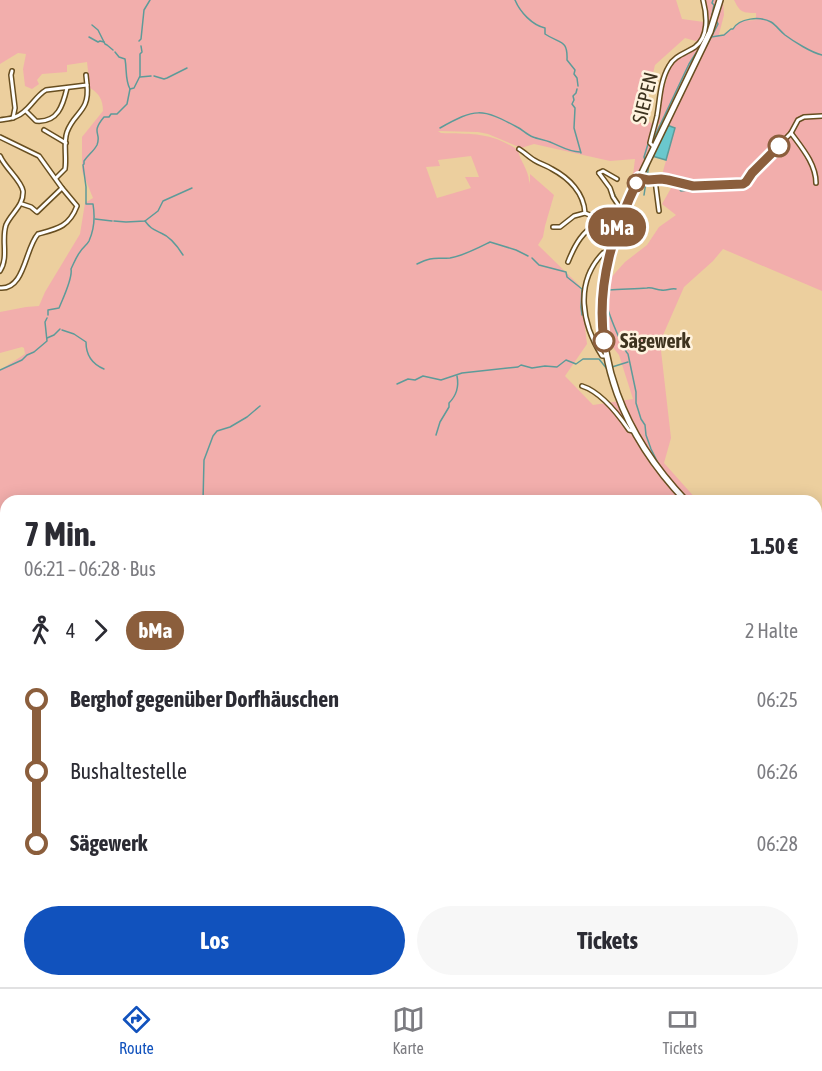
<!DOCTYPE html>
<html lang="de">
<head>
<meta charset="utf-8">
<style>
	:root { --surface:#fff; --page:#f7f7f7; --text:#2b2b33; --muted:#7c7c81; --line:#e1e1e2; --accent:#1152bd }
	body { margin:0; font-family:"Asap Condensed",sans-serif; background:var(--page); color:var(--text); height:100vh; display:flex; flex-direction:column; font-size:22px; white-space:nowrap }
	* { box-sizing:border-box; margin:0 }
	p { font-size:20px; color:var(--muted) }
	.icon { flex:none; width:33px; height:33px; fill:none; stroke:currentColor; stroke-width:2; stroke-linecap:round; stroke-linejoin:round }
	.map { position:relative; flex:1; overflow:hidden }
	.sheet { position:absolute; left:0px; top:495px; width:822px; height:492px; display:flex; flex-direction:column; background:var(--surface); border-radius:18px 18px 0 0; box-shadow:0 3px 15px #0003 }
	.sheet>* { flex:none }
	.badge { padding:0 12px; border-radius:20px; font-size:21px; line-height:39px }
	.map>.badge { position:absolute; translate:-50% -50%; box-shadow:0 0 0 3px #fff }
	.legs { display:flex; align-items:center; gap:9px; height:66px; padding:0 24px; font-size:20px }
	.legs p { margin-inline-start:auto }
	.head { display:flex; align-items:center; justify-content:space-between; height:102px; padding:0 24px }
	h1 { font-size:33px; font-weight:700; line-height:45px }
	.cta { display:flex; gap:12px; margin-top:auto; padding:12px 24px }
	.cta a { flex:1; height:69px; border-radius:36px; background:var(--accent); color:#fff; font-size:24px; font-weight:700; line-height:69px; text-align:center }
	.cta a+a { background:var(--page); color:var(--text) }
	ul { padding:0 24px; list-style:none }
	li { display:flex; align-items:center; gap:21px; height:72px; font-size:22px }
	li i { display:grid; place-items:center; width:9px; height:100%; margin:0 8px; background:currentColor }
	li i::after { content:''; width:15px; height:15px; margin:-8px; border:4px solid; border-radius:50%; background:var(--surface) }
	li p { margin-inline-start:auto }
	li:first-child i { background:linear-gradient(#0000 50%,currentColor 0) }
	li:last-child i { background:linear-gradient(currentColor 50%,#0000 0) }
	.tab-bar { display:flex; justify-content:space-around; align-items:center; height:84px; border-top:2px solid var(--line); background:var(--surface); font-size:16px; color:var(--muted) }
	.tab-bar a { display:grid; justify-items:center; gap:3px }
	.tab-bar .on { color:var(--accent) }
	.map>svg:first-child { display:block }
	.green { fill:#f2aeac; fill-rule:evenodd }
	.water { fill:#6ac8cd; stroke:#5d9b99; stroke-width:1.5 }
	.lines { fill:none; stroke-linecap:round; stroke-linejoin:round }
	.stream { stroke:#5d9b99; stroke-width:1.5 }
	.street-casing { stroke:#674e20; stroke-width:6 }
	.secondary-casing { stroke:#674e20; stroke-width:8 }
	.street { stroke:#fff; stroke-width:3 }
	.secondary { stroke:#fff; stroke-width:5 }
	.line-1-casing { stroke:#fff; stroke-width:14 }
	.line-1 { stroke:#8b5e3c; stroke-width:9 }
	.stop-1-dot { fill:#fff; stroke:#8b5e3c; stroke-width:3 }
	.labels { text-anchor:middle; stroke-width:5; stroke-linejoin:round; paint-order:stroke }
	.street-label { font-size:20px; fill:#3e331f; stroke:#fff3df }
	.stop-label { font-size:20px; font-weight:bold; fill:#3e331f; stroke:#fff3df; text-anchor:start }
</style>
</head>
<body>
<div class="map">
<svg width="822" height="987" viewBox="0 0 822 987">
	<rect width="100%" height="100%" fill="#eccf9e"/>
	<g class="green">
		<path d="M 0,0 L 676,0 L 682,19 L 704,22 L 705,30 L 699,42 L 685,38 L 655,65 L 642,119 L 661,127 L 637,175 L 633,175 L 635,159 L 610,161 L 534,144 L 521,148 L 488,134 L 478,132 L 438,131 L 441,133 C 471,134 491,132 518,150 C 520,162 530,171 529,184 L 530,180 L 530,174 L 554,195 L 545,226 L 543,237 L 538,245 L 580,286 L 587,344 L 565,376 L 593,405 L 633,399 L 619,355 L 607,340 L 607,282 L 625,262 L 647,245 L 659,227 L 676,215 L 662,204 L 674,183 L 666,181 L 662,175 L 675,128 L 667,124 C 687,84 709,44 723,1 L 724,15 L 719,34 L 720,36 L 730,31 L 741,21 L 756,20 L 756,13 C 742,13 740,12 734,0 L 822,0 L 822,291 L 723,249 L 713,261 L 684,287 L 660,342 L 671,438 L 664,463 L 698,501 L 6,501 L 6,738 L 0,737 L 0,370 L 25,354 L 24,348 L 22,347 L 0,353 L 0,312 L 26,307 L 39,306 L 45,292 L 80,234 L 85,203 L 93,198 L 82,171 L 82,137 L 103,111 C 103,100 99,93 90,88 L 87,62 L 67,65 L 67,72 L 42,74 L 37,80 L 39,84 L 32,89 L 25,86 L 23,69 L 26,54 L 18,53 L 0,64 ZM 471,156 L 479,177 L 465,177 L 471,188 L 437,198 L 426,167 L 440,166 L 438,160 Z"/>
		<path d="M 703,0 L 719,0 L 713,20 L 663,125 L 657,123 L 661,89 L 663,89 L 668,76 L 666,75 L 672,63 L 701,43 L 705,36 L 706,30 Z"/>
		<path d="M 822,541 L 822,754 L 816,756 L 816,545 Z"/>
		<path d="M 822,939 L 822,987 L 643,987 L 650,985 L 656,981 L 816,981 L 816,946 Z"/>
		<path d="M 458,981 L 554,981 L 547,987 L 453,987 Z"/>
	</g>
	<path class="water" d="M 667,125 L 675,128 L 666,160 L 652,156 Z"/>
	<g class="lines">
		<g class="stream">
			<path d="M 515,0 C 520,12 532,25 545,28 L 545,34 C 560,44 568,39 567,60 L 575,70 L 574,74 L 577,78 L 578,86"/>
			<path d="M 712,15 L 714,5 L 712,3 L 713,0"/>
			<path d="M 92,25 L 98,30 L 105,44 L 107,45 L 113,50"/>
			<path d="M 89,37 L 98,42 L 100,41 L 104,42"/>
			<path d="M 711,37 L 724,35 L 731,29 L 733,29 C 739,18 760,16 771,22 C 776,25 780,31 785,35 C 793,41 812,53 822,55"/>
			<path d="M 139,41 L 141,39 L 144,10 L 150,0"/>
			<path d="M 704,51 L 718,24 L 717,22"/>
			<path d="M 115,52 L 119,57 L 125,59 C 127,70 125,80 130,89"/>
			<path d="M 154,76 L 164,79 L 167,78 L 187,68"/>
			<path d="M 140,77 L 151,76"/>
			<path d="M 577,89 L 576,93 L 573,96 L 574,100 L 572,104 L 575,108 L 574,128 L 581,153"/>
			<path d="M 440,128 C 475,108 482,108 517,127 C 523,130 527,135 533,137 C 538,139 545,140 550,142 C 560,146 569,152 580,152"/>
			<path d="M 652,142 L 689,64 L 696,53"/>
			<path d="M 645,160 L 644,157 L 648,144"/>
			<path d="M 647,177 L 649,164"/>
			<path d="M 669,183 L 677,186 L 681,191 L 713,187 L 738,189 L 746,185"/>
			<path d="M 614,193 L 617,200"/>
			<path d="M 644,195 L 646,182"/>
			<path d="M 95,219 L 112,221"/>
			<path d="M 114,221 L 126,222 L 145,221 L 158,211 L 163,201 L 192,188"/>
			<path d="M 145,221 C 151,229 153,229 161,233 C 171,237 178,247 183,255"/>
			<path d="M 532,258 L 539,265 L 566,272 L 567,277 L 582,289 L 581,307 L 582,315"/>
			<path d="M 417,264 C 433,256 434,259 450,258 C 463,256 478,248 490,242 L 516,250 L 528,256"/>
			<path d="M 610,280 C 607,288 606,296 607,304 C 607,311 623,349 628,354 L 636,392 L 636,403 L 641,419 L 645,425 L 646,435 L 651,449 L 658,463"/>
			<path d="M 609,290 C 622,289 635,289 647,288 C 652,287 657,290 661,290 C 667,291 670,288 676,289"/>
			<path d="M 48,315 L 48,310 L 59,308 C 63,298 73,278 71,269 C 74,263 76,257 80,252 C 82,248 87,245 89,241 C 94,230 95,216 93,204 L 86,204 L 86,187 L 83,165 L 84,164 L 84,161 C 88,155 94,151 97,145 C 102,132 90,134 104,117 L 109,117 L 111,114 L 117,114 L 127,104 L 130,89 L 134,88 L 140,76 L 140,54 L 142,52 L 141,46"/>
			<path d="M 62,330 L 74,334 L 86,342 C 86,355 92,364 104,369"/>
			<path d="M 47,338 L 54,335 L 60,329"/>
			<path d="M 612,367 L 628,362"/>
			<path d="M 0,370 L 22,360 L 27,355 L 34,352 L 47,341 L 45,322 L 47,318"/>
			<path d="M 397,384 L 408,379 L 415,380 L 423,376 L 441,380 L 462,373 L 518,367 L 521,365 L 532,368 L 545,366 L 557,367 L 566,360 L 576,364 L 583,359 L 599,359 L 607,369"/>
			<path d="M 436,435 L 440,422 L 449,407 L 449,403 C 456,396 459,386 457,376"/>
			<path d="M 203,501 L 204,460 L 213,436 L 217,431 L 230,427 L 247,417 L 260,406"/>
			<path d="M 816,547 L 819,539 L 822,537"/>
			<path d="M 816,722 C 817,738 815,753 822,768"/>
			<path d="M 816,877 L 822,871"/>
			<path d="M 544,987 L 549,981"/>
		</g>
		<g class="street-casing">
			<g id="street">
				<path d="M 12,71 L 11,75 L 15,108 L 13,118"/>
				<path d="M 26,111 L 36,121 C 58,123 63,105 67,88"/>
				<path d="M 0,120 C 5,119 11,119 15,117 C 29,112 34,97 46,90 L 87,85 L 86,75"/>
				<path d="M 44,130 L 66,143"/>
				<path d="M 791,133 C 802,148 816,164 816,183"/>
				<path d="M 0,137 L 39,156 L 62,188 L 77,206 C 69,227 57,229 38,234 C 25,248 25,290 0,288"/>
				<path d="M 654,147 L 650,143 C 652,134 655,125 657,116 C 660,99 660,81 669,66 C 674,56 686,53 695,47 C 709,37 707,15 703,0"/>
				<path d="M 519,149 C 524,152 529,157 534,160 C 540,164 546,165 552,169 C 569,178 584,193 585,213 L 604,221 L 610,218 L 621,209"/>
				<path d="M 0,156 C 5,168 21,180 23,191 C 24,206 11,213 6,225 C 1,240 9,257 0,271"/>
				<path d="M 599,173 L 610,188 L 613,197 L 621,209"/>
				<path d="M 599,173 L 603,171 L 617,179"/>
				<path d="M 56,178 L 65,169 C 67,157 63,143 67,132 C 74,112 90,112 87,85"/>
				<path d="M 640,178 L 648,180 L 668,180 L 693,186 L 743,184 L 748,181 L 752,173 L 791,133 L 798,120 L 804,117 L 822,116"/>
				<path d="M 655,180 L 659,211"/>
				<path d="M 22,204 L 31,207 L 37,212 L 62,188"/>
				<path d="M 553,227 L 560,227 L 574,216 L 585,213"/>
				<path d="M 568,262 C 576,242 582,233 600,220"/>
				<path d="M 607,356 L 602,356 C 582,324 574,283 603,253 L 608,252"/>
				<path d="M 582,386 C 601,392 618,414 629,430 L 633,431"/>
				<path d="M 816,534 L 822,525"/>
				<path d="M 0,786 L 6,780"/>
				<path d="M 0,814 L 6,814"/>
				<path d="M 0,854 L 6,853"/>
				<path d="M 821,866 L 822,853"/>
				<path d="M 816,868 L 822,866"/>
				<path d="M 0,876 L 6,879"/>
				<path d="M 816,935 L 818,935 L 822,927"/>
				<path d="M 0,940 L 6,932"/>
				<path d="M 79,981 L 95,987"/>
				<path d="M 234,981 L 245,987"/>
				<path d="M 456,981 L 463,987"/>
				<path d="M 0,984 L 6,979"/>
				<path d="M 290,987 L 298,981"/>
				<path d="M 363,987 L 368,981"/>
				<path d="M 413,987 L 414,981"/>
			</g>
		</g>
		<g class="secondary-casing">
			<g id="secondary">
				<path d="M 686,501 C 624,436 591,357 606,267 C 609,247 617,228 624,210 L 710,32 L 720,0"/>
				<path d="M 816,763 L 822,776"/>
				<path d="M 816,913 L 822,911"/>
				<path d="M 0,966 L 6,971"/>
				<path d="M 0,971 L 6,976"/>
				<path d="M 16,981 L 22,987"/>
				<path d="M 600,987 L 609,981"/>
			</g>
		</g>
		<use href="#street" class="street"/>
		<use href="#secondary" class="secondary"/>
	</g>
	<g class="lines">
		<g class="line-1-casing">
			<path id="line-1" d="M 604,341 C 596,283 614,229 639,178 L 648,180 L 661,179 L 668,180 L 693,186 L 743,184 L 746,182 L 752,173 L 779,146"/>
		</g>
		<use href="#line-1" class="line-1"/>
	</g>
	<g class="stop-1-dot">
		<circle cx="779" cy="146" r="10"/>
		<circle cx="636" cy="183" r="8"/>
		<circle cx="604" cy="341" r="10"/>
	</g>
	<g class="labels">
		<g class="street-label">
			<text transform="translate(645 98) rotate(-76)" y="7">SIEPEN</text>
		</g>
		<g class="stop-label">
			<text x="620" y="348">Sägewerk</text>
		</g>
	</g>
</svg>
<b class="badge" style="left:617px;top:227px;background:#8b5e3c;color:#fff">bMa</b>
<section class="sheet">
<div class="head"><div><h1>7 Min.</h1><p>06:21 – 06:28 · Bus</p></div><b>1.50 €</b></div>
<div class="legs"><svg class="icon" aria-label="walk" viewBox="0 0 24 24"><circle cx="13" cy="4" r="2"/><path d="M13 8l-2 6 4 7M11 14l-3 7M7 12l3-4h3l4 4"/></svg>4<svg class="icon" aria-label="forward" viewBox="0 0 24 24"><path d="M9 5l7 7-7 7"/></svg><b class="badge" style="background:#8b5e3c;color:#fff">bMa</b><p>2 Halte</p></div>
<ul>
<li><i style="color:#8b5e3c"></i><b>Berghof gegenüber Dorfhäuschen</b><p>06:25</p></li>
<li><i style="color:#8b5e3c"></i><span>Bushaltestelle</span><p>06:26</p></li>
<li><i style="color:#8b5e3c"></i><b>Sägewerk</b><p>06:28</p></li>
</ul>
<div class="cta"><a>Los</a><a>Tickets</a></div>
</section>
</div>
<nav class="tab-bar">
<a class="on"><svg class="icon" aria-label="directions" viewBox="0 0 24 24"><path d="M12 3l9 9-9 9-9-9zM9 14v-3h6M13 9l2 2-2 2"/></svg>Route</a>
<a><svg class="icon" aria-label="map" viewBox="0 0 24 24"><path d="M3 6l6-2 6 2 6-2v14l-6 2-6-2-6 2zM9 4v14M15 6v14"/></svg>Karte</a>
<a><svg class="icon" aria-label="tickets" viewBox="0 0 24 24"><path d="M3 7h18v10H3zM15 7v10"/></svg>Tickets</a>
</nav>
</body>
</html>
